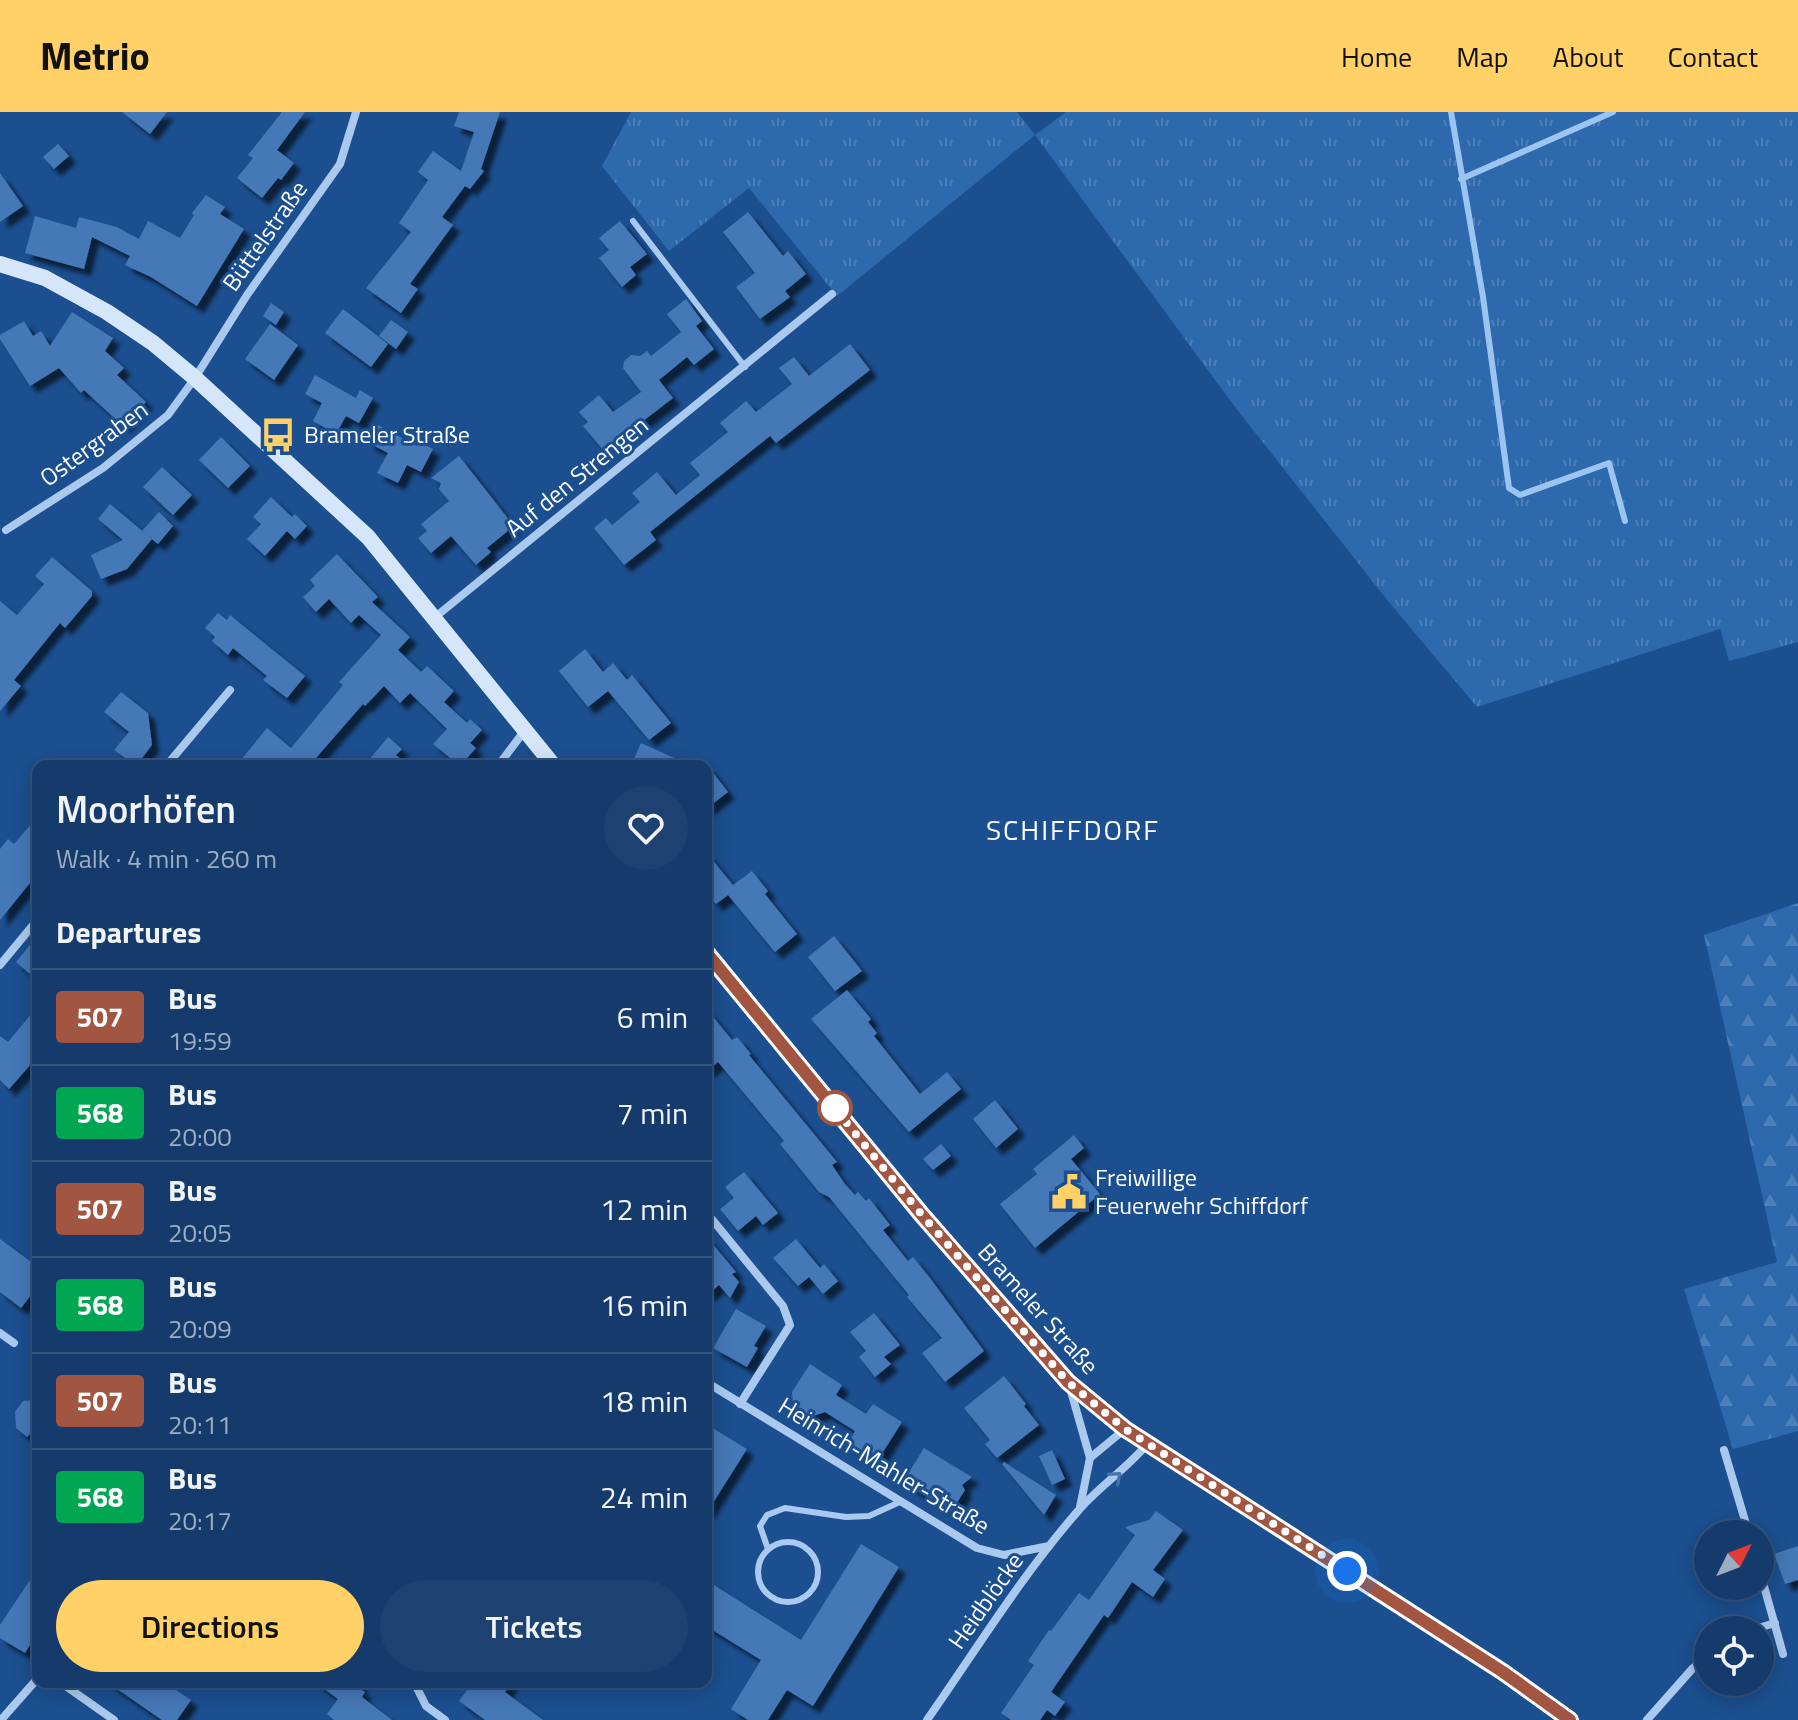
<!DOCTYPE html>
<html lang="en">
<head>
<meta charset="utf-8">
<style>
	:root { --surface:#143b6b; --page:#1d4271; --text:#f1f3f6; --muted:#9dadc1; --line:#33557e; --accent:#ffd166 }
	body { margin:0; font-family:"Titillium Web",sans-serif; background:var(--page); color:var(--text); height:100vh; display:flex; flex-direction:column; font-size:30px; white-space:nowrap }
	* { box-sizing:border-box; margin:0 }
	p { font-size:26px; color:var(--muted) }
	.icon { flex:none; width:44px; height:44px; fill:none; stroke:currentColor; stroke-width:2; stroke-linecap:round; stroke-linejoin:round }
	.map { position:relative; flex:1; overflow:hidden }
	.sheet { position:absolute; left:32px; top:648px; width:680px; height:928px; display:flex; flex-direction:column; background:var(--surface); border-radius:16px; box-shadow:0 4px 20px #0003,0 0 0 2px var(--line) }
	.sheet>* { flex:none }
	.badge { padding:0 16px; border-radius:6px; font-size:28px; line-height:52px }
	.needle { width:52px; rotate:48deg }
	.tools { position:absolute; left:1694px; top:1408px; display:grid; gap:16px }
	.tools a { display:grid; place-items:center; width:80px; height:80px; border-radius:50%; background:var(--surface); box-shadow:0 4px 20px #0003,0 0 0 2px var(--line); font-size:40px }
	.you { position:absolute; width:40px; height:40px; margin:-20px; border:6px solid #fff; border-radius:50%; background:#1a73e8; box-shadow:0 0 0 12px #1a73e833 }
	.map>.badge { position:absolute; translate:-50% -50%; box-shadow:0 0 0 4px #fff }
	h2 { padding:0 24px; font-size:30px; line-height:72px }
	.round { display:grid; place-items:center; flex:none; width:84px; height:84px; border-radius:42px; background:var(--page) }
	.headline { display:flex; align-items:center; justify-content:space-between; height:136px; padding:0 24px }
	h1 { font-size:38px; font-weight:600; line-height:60px }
	.action { display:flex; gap:16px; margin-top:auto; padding:16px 24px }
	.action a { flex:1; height:92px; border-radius:48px; background:var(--accent); color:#111; font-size:32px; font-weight:600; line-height:92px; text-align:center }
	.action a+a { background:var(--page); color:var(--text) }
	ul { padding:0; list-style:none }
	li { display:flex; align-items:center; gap:24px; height:96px; padding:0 24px; border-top:2px solid var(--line) }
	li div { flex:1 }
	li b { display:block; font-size:30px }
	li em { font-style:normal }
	li .badge { min-width:88px; font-weight:700; text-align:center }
	header { display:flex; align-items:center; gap:48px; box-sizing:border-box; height:112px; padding:0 40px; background:var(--accent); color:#111 }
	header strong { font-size:38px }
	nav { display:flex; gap:44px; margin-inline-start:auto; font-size:28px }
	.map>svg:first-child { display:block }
	.grass { fill:url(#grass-tufts) }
	.forest { fill:url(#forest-firs) }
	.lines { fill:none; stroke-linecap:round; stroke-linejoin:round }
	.stream { stroke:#9cc4f0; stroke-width:6 }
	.building { fill:#4478b7; filter:url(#shadow) }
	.lane { stroke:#a9c9ee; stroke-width:6 }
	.street { stroke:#a9c9ee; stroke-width:8 }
	.secondary { stroke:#d6e6fa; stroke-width:16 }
	.oneway { stroke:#4674ac }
	.line-casing { stroke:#fff; stroke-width:18 }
	.line { stroke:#a25641; stroke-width:12 }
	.walk { stroke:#fff; stroke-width:8; stroke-dasharray:0 14.4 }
	.stop-dot { fill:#fff; stroke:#a25641; stroke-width:4 }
	.labels { text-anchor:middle; stroke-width:6; stroke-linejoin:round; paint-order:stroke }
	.street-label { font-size:24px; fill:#fff; stroke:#1b4f8f }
	.poi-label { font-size:24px; fill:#fff; stroke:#1b4f8f; text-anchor:start }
	.quarter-label { font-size:28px; letter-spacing:2px; fill:#fff; stroke:#1b4f8f }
</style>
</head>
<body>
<header>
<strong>Metrio</strong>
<nav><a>Home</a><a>Map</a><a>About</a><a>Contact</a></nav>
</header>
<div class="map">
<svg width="1798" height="1608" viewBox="0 0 1798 1608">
	<defs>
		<pattern id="grass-tufts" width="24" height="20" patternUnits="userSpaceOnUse" patternTransform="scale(2)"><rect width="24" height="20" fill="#2e69ad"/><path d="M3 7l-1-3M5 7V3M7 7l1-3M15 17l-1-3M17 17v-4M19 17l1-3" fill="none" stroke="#4d80b9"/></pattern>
		<pattern id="forest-firs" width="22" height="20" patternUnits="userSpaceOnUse" patternTransform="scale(2)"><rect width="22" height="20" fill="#2e69ad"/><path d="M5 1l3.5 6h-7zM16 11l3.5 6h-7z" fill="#4d80b9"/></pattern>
		<filter id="shadow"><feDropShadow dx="7" dy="7" stdDeviation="2" flood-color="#0009"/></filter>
	</defs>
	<rect width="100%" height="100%" fill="#1b4f8f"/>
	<path class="grass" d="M 631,0 L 1017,0 L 1035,23 L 1066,0 L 1798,0 L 1798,530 L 1729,549 L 1720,517 L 1477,595 L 1388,489 L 1235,295 L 1035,23 L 837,184 L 749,76 L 669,139 L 602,54 Z"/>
	<path class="forest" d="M 1798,791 L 1798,1319 L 1733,1337 L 1684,1177 L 1777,1150 L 1704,823 Z"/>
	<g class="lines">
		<g class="stream">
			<path d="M 1451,0 L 1483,185 L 1509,376 L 1520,383 L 1609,351 L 1625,409"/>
			<path d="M 1461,67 L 1613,0"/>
		</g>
	</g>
	<g class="building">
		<path d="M 122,0 L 167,0 L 150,22 Z"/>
		<path d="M 282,0 L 305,0 L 277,38 L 294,51 L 281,68 L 278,66 L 262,86 L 237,66 L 253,46 L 248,43 Z"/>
		<path d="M 459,0 L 500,0 L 481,57 L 484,59 L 470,77 L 465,74 L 442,105 L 453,113 L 410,172 L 418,177 L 401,201 L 366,176 L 411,120 L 399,111 L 428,68 L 418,60 L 433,39 L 461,59 L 474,20 L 454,14 Z"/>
		<path d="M 58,32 L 69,44 L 54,57 L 43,45 Z"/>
		<path d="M 0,61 L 23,94 L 0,110 Z"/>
		<path d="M 206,83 L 225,95 L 220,102 L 244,117 L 197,194 L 151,165 L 125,153 L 130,144 L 92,125 L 84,157 L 25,141 L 35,104 L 76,116 L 79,105 L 117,115 L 139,127 L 148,109 L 180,126 L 194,103 L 192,101 Z"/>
		<path d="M 748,100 L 783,144 L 788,139 L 806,162 L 785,179 L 790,185 L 760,207 L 736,175 L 755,161 L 723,120 Z"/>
		<path d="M 620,109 L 647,142 L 630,155 L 636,163 L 622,175 L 599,146 L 609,138 L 599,126 Z"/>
		<path d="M 686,187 L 702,209 L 696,214 L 714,237 L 694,253 L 687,245 L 659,268 L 673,286 L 604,339 L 583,314 L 588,310 L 579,300 L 599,283 L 613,300 L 641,280 L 623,256 L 624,249 L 631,243 L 640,244 L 647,239 L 651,244 L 681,220 L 667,202 Z"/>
		<path d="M 271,191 L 284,200 L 276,213 L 263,204 Z"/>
		<path d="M 343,197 L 388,232 L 371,255 L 325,221 Z"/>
		<path d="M 72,200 L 113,226 L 105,239 L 124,256 L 117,263 L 146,290 L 123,314 L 84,278 L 81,281 L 59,256 L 30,274 L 0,227 L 0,223 L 24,209 L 33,224 L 41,219 L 50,234 Z"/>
		<path d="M 391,208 L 408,220 L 396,237 L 379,224 Z"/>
		<path d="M 270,212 L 298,233 L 274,268 L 245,247 Z"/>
		<path d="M 850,232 L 870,258 L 776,331 L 770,324 L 650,420 L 656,428 L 624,453 L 594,416 L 606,406 L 612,413 L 640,390 L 632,381 L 657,360 L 676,383 L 700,363 L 690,351 L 728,320 L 720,311 L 746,289 L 756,300 L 792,272 L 779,256 L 794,245 L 809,264 Z"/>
		<path d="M 315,263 L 356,286 L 360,278 L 373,286 L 359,311 L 346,304 L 336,322 L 313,309 L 322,291 L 305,282 Z"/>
		<path d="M 376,312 L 417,334 L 419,330 L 433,337 L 421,360 L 407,353 L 398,371 L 377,361 L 388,341 L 367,330 Z"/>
		<path d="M 221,325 L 250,354 L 228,376 L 199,348 Z"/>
		<path d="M 459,344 L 514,414 L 487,436 L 491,440 L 476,453 L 451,424 L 431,441 L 418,426 L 427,419 L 421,412 L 449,389 L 439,377 L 441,371 L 431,366 Z"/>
		<path d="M 162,355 L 192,383 L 173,403 L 143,375 Z"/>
		<path d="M 271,385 L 292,405 L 295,402 L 307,414 L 295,427 L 287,419 L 265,444 L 247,427 L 261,412 L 253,405 Z"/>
		<path d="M 110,392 L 152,427 L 127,457 L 101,467 L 91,443 L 123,428 L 98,407 Z"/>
		<path d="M 159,400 L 173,414 L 158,432 L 142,419 Z"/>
		<path d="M 337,442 L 378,485 L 372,490 L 410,525 L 398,538 L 421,560 L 427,554 L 454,579 L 444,590 L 467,611 L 470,607 L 482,618 L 470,631 L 476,636 L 460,654 L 433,632 L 447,617 L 410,581 L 400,591 L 384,574 L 365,594 L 363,592 L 309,654 L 297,647 L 292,654 L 236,654 L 267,616 L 291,636 L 343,573 L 339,570 L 381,523 L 359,503 L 351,511 L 329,487 L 316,500 L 303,485 L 315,474 L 310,468 Z"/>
		<path d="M 52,445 L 92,479 L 92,484 L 65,516 L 60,511 L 14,568 L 21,574 L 0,599 L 0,489 L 17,503 L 44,472 L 35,464 Z"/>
		<path d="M 218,501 L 227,508 L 230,503 L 305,564 L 287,586 L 263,568 L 267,564 L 233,536 L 228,543 L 212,529 L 215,525 L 205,516 Z"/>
		<path d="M 585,537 L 603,560 L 613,551 L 627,568 L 632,563 L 671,611 L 649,628 L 608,579 L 588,595 L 559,559 Z"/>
		<path d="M 121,580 L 148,601 L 152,633 L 136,654 L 114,638 L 129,620 L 104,600 Z"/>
		<path d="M 388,625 L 402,637 L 396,643 L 409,654 L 364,654 Z"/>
		<path d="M 641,631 L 692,654 L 631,654 Z"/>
		<path d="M 706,652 L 728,680 L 706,697 Z"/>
		<path d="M 38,704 L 38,761 L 0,808 L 0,737 L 8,727 L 14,732 Z"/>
		<path d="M 706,740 L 733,773 L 752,759 L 768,779 L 765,782 L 797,822 L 775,840 L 728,783 L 716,792 L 706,780 Z"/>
		<path d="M 834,824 L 862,859 L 835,879 L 808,845 Z"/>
		<path d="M 30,833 L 38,840 L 38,869 L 16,850 Z"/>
		<path d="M 847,878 L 871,907 L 868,910 L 877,921 L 874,924 L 920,982 L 947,960 L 961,977 L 909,1020 L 811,907 Z"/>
		<path d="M 38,894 L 38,956 L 32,951 L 9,977 L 0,968 L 0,924 L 8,930 Z"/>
		<path d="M 706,896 L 732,928 L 737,925 L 751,942 L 749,943 L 837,1050 L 832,1053 L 845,1072 L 855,1083 L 858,1080 L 866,1089 L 869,1086 L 890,1113 L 883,1118 L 908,1149 L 913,1145 L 930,1166 L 984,1239 L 945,1270 L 922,1241 L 942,1226 L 907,1185 L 909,1183 L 829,1085 L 819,1080 L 780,1032 L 784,1029 L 718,950 L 706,960 Z"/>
		<path d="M 995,988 L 1018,1017 L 996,1036 L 973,1007 Z"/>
		<path d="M 1074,1023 L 1084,1036 L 1071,1047 L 1100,1082 L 1035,1136 L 1000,1092 L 1037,1062 L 1033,1057 Z"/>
		<path d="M 941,1032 L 951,1044 L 933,1058 L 923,1047 Z"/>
		<path d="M 744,1060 L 778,1101 L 763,1113 L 756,1104 L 738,1119 L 720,1097 L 734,1086 L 725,1075 Z"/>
		<path d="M 706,1124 L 736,1160 L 732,1162 L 739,1170 L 730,1186 L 719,1173 L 706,1184 Z"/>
		<path d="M 0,1127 L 38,1155 L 38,1174 L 21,1196 L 0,1180 Z"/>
		<path d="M 796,1127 L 820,1156 L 824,1152 L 838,1169 L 823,1182 L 809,1165 L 798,1174 L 773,1146 Z"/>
		<path d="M 736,1197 L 766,1214 L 754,1234 L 758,1236 L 747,1255 L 713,1236 Z"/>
		<path d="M 874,1201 L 900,1233 L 884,1245 L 891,1252 L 875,1265 L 859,1245 L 866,1239 L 850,1220 Z"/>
		<path d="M 810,1252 L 842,1273 L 836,1283 L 866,1302 L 873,1292 L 902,1310 L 876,1351 L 847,1333 L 855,1319 L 825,1300 L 810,1305 L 793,1292 L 792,1280 Z"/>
		<path d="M 1004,1264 L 1026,1292 L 1024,1294 L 1039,1313 L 997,1346 L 985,1332 L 990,1328 L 964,1296 Z"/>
		<path d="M 38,1288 L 38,1314 L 27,1325 L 16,1316 L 15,1300 L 23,1289 Z"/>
		<path d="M 706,1312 L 747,1337 L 706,1402 Z"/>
		<path d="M 924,1336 L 972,1365 L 962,1373 L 965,1378 L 951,1400 L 903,1370 Z"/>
		<path d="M 1052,1338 L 1065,1367 L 1052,1373 L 1039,1344 Z"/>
		<path d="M 1004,1350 L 1056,1383 L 1044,1403 L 1002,1352 Z"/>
		<path d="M 1156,1399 L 1183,1418 L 1153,1458 L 1165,1467 L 1153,1485 L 1132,1470 L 1108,1506 L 1104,1503 L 1051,1580 L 1065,1590 L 1055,1604 L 1047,1598 L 1040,1608 L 1011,1608 L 1001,1601 L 1034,1553 L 1028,1549 L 1049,1518 L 1051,1519 L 1079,1481 L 1089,1488 L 1135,1423 L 1125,1415 L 1149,1408 Z"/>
		<path d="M 861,1432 L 899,1455 L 813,1594 L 787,1578 L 768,1608 L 748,1608 L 731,1597 L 761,1548 L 706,1514 L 706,1468 L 801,1528 Z"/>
		<path d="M 1798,1434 L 1798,1468 L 1785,1472 L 1774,1442 Z"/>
		<path d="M 38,1456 L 38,1520 L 25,1541 L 0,1526 L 0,1513 Z"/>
		<path d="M 107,1570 L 164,1570 L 191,1588 L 177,1608 L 162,1608 Z"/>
		<path d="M 315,1570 L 362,1570 L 358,1576 L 365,1580 L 362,1585 L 392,1608 L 334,1608 L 327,1602 L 338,1587 Z"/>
		<path d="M 473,1570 L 512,1570 L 505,1580 L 543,1608 L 485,1608 L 459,1589 Z"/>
	</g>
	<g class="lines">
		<g class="lane">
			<path d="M 633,109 L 745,255"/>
			<circle cx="788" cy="1460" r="30"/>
			<path d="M 768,1437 L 760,1414 L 767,1403 L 785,1396 L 846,1405 L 869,1404 L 902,1389"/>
		</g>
		<g class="street">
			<path d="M 6,418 L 103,356 L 168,303 L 195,266 L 247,183 L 340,52 L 356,0"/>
			<path d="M 434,506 L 832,182"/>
			<path d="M 166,654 L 230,578"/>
			<path d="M 498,654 L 525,618"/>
			<path d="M 0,853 L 38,807"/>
			<path d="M 706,1100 L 783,1194 L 790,1213 L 740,1292"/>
			<path d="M 0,1221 L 14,1231"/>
			<path d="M 706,1270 L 977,1436 L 1004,1443 L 1049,1434"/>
			<path d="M 1070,1276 L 1090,1346 L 1080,1395"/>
			<path d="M 1724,1338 L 1749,1422"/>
			<path d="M 1090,1346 L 1125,1317"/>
			<path d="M 1760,1460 L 1783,1542"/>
			<path d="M 1752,1518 L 1775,1511"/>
			<path d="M 60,1570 L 114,1608"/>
			<path d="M 414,1570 L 426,1594 L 445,1608"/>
			<path d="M 1,1608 L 38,1566"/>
			<path d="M 927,1608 C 976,1538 1022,1463 1078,1399 C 1099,1374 1127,1357 1148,1331"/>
			<path d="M 1647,1608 L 1693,1556 L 1708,1544"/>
		</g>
		<g class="secondary">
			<path d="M 0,152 L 45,166 L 107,200 L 153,231 L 195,266 L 368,425 L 554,654"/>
			<path d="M 706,840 L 922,1103 L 1068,1270 L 1125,1317 L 1503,1560 L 1570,1608"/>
		</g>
	</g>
	<defs><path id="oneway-chevron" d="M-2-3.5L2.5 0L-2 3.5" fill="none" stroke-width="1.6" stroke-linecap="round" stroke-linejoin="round" transform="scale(2)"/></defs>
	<use class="oneway" href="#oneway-chevron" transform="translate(1116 1365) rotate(-41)"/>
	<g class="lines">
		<g class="line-casing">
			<path id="line" d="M 706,840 L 922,1103 L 1068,1270 L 1125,1317 L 1503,1560 L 1570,1608"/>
		</g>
		<use href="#line" class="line"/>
		<path class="walk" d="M 835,996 L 827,987 L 922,1103 L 1068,1270 L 1125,1317 L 1347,1459"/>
	</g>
	<defs>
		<g id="bus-bare" transform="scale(2.76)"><path d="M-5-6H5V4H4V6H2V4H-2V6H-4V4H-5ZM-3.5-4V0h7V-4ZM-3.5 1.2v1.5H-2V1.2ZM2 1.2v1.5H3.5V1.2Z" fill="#ffd166" stroke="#1b4f8f" stroke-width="2.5" paint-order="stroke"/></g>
		<g id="civic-bare" transform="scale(2.76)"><path d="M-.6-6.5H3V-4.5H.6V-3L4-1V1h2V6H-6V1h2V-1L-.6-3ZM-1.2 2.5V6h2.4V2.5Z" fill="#ffd166" stroke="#1b4f8f" stroke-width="2.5" paint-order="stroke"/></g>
	</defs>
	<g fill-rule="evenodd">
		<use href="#bus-bare" x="278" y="323"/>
		<use href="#civic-bare" x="1069" y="1080"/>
	</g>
	<circle class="stop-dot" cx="835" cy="996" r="16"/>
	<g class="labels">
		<g class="street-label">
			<text transform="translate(265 124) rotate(-55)" y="8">Büttelstraße</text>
			<text transform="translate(94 332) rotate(-36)" y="8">Ostergraben</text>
			<text transform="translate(577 365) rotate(-39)" y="8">Auf den Strengen</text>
			<text transform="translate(1038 1197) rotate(48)" y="8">Brameler Straße</text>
			<text transform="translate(884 1354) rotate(31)" y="8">Heinrich-Mahler-Straße</text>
			<text transform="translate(986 1489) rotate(-55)" y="8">Heidblöcke</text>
		</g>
		<g class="poi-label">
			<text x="304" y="331">Brameler Straße</text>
			<text x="1095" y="1074">Freiwillige<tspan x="1095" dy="28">Feuerwehr Schiffdorf</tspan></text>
		</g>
		<g class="quarter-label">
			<text x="1073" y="728">SCHIFFDORF</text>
		</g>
	</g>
</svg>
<div class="tools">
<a><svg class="needle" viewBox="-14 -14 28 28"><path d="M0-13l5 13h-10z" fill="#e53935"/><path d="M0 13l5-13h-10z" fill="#9dadc1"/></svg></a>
<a><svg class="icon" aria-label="locate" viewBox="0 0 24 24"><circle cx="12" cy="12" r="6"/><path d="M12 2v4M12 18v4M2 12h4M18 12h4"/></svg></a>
</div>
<div class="you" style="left:1347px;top:1459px"></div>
<section class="sheet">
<div class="headline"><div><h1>Moorhöfen</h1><p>Walk · 4 min · 260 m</p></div><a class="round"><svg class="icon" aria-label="heart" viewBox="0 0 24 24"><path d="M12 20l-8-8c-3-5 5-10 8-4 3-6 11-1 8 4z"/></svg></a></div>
<h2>Departures</h2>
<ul>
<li><span class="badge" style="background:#a25641;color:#fff">507</span><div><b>Bus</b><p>19:59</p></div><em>6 min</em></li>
<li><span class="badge" style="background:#00a651;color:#fff">568</span><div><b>Bus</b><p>20:00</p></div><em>7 min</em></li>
<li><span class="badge" style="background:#a25641;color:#fff">507</span><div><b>Bus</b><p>20:05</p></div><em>12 min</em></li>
<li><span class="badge" style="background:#00a651;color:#fff">568</span><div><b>Bus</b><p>20:09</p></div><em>16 min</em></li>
<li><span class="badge" style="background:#a25641;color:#fff">507</span><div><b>Bus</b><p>20:11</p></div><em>18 min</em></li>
<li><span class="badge" style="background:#00a651;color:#fff">568</span><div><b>Bus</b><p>20:17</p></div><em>24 min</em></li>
</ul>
<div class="action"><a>Directions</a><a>Tickets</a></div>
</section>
</div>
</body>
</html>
